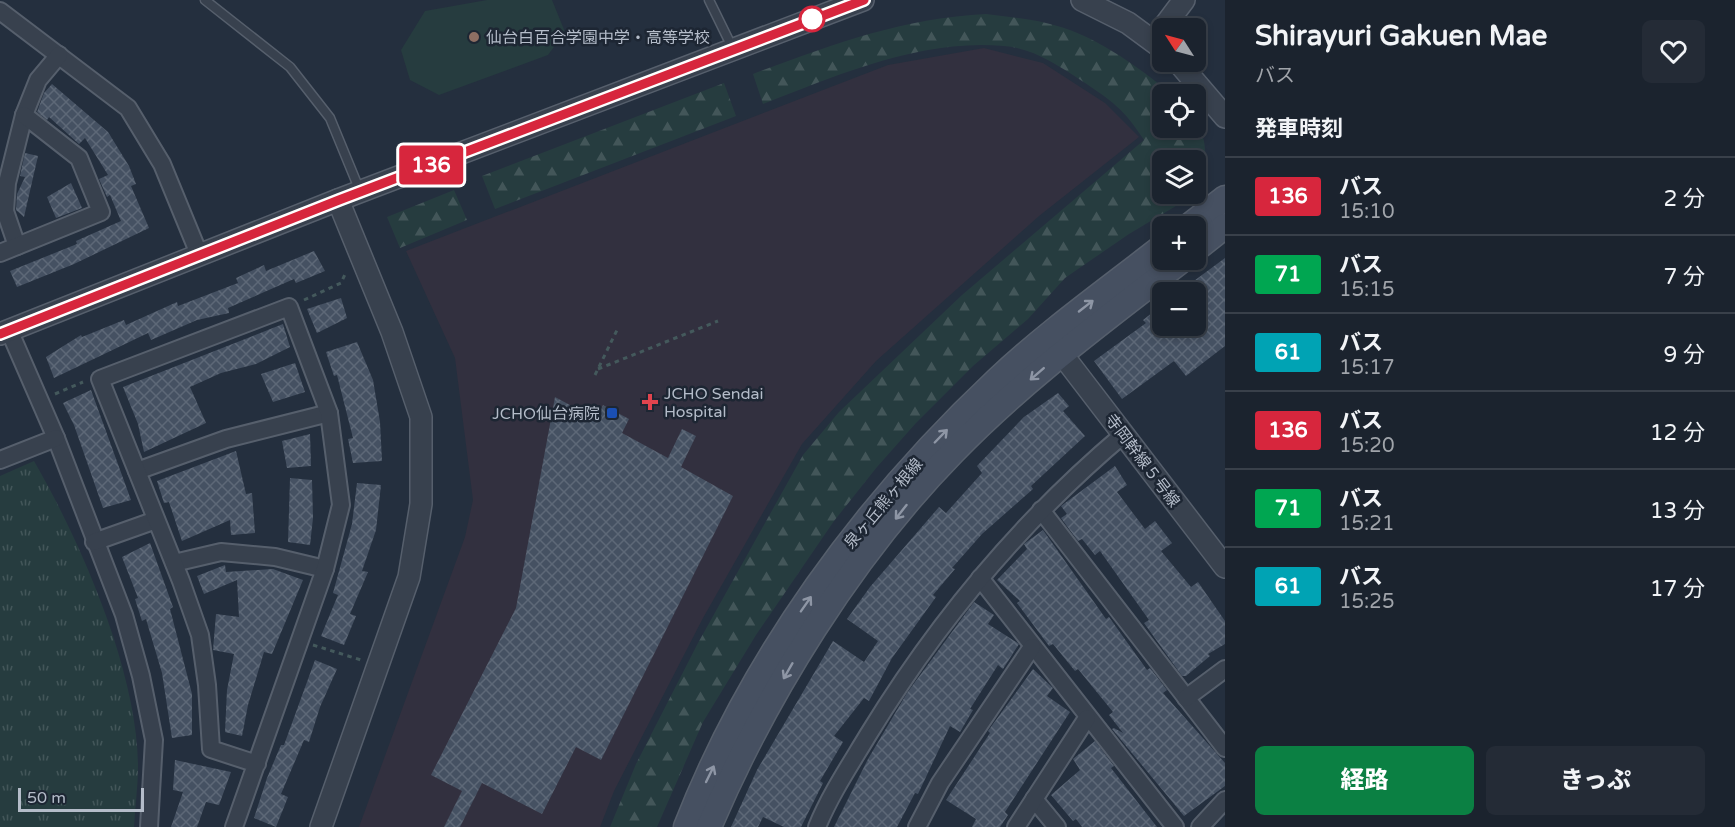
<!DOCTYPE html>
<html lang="ja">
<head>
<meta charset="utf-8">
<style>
	:root { --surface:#1b232e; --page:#242b36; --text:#f1f3f6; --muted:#a0a4aa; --line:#39404a; --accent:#0b8043 }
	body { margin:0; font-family:"Varela Round","Noto Sans JP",sans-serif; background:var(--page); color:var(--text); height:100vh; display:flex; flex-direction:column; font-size:22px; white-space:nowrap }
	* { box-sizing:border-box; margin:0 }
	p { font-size:20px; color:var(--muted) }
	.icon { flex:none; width:33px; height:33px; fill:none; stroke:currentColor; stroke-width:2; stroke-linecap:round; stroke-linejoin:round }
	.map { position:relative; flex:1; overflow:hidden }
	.panel { display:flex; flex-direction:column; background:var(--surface); width:510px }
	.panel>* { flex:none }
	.badge { padding:0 12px; border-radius:4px; font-size:21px; line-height:39px }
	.needle { width:39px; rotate:306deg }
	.controls { position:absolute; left:1152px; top:18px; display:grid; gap:12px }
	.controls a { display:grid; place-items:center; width:54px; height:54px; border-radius:9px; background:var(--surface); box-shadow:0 3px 9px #0003,0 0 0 2px var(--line); font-size:30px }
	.scale { position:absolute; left:18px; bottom:15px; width:126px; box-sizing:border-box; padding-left:6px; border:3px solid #b4bcc9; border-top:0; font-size:16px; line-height:21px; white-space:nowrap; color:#b4bcc9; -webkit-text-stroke:4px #1d2633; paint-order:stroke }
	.map>.badge { position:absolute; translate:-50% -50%; box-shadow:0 0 0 3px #fff }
	h2 { padding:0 30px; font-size:22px; line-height:54px }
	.round { display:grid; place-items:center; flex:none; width:63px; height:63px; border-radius:9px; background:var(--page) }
	.summary { display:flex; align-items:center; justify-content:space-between; height:102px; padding:0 30px }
	h1 { font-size:28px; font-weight:800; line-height:45px }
	.action { display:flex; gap:12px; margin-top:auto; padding:12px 30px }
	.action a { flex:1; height:69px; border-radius:9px; background:var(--accent); color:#fff; font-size:24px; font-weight:800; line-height:69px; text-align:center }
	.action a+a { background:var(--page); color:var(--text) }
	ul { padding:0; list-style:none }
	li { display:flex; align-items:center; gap:18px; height:78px; padding:0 30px; border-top:2px solid var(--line) }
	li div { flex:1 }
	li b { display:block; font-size:22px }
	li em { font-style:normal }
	li .badge { min-width:66px; font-weight:700; text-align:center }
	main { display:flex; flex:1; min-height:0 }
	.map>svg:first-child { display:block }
	.medical { fill:#32303f }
	.grass { fill:#263c3f }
	.forest { fill:url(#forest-firs) }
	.park { fill:url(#park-tufts) }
	.building { fill:url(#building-cross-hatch) }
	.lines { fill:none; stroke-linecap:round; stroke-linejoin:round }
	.service-casing { stroke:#565f6c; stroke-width:11 }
	.minor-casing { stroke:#565f6c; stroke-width:20 }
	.tertiary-casing { stroke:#565f6c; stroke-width:24 }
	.secondary-casing { stroke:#565f6c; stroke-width:27 }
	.path { stroke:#44595c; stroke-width:3; stroke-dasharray:4.5 4.5; stroke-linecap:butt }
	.service { stroke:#38414e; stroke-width:8 }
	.minor { stroke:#38414e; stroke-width:16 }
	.tertiary { stroke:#38414e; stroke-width:21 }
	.secondary { stroke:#465061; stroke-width:24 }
	.oneway { stroke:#8e96a5 }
	.line-casing { stroke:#fff; stroke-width:14 }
	.line { stroke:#d7263d; stroke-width:9 }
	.stop-dot { fill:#fff; stroke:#d7263d; stroke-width:3 }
	.education-dot { fill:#8d6e63; stroke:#1d2633; stroke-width:2 }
	.health-dot { fill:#e0444e; stroke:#1d2633; stroke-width:2 }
	.transit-dot { fill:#1a4fb4; stroke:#1d2633; stroke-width:2 }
	.labels { text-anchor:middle; stroke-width:5; stroke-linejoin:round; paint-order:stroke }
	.poi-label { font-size:16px; fill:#b4bcc9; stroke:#1d2633; text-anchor:start }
	.street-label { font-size:16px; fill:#b4bcc9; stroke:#1d2633 }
</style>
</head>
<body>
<main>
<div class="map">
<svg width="1225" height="827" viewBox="0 0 1225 827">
	<defs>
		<pattern id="forest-firs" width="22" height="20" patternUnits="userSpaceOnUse" patternTransform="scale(1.5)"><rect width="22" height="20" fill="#263c3f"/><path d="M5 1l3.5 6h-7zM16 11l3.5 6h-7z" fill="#435659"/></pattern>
		<pattern id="park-tufts" width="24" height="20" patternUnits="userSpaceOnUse" patternTransform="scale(1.5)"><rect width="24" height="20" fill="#263c3f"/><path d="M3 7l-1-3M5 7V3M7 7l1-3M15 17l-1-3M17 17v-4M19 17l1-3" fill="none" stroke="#435659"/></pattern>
		<pattern id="building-cross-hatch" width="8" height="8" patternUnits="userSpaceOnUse" patternTransform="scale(1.5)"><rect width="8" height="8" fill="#455162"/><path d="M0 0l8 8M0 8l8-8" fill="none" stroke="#5d6877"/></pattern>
	</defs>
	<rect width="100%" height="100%" fill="#242f3e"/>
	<path class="medical" d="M 984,48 L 1043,63 L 1105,103 L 1139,137 L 1039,216 L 876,361 L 802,444 L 703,618 L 614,791 L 600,827 L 359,827 L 465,537 L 473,500 L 455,358 L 406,251 L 888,65 Z"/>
	<path class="grass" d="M 487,0 L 552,0 L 565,32 L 548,55 L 439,95 L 410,80 L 401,50 L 425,11 Z"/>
	<g class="forest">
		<path d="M 986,14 C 1006,17 1027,18 1046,23 C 1093,33 1135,65 1172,94 L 1162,94 L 1162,128 L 1196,128 L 1196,123 C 1210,143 1206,166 1196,187 L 1196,160 L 1162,160 L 1162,194 L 1192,194 L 1191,197 L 1129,234 L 1065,278 L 1028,319 L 973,366 L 916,423 L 877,467 L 834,521 L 756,635 L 703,722 L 657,827 L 610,827 L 636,764 L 698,643 L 803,455 L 839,412 L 962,295 L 1144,140 C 1124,109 1112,101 1082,81 C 1059,66 1033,48 1004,46 C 923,38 837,75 763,104 L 753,74 C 830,45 903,18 986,14 Z"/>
		<path d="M 724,83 L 736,116 L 495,209 L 482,176 Z"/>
		<path d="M 454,190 L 467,220 L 400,248 L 387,217 Z"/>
	</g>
	<path class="park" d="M 34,461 C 81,542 138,673 138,767 C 138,787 135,807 134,827 L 0,827 L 0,476 Z"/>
	<g class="building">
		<path d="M 52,84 L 108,132 L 129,166 L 136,184 L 131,186 L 149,228 L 74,264 L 17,287 L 10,271 L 77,244 L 76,241 L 121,221 L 110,195 L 107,197 L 99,179 L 108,175 L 85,138 L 79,144 L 49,117 L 47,120 L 37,112 L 44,93 Z"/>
		<path d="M 25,153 L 38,156 L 24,217 L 16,210 L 17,194 L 25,177 L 20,176 Z"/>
		<path d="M 71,183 L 82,208 L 56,218 L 47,197 Z"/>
		<path d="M 314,251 L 325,271 L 296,283 L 294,279 L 228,308 L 229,313 L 197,320 L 151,340 L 148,333 L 54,378 L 46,357 L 81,335 L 82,337 L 124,320 L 126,325 L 177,302 L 178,306 L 238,283 L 236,278 L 264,265 L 266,271 Z"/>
		<path d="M 1225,258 L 1225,346 L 1186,376 L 1174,361 L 1122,399 L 1094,361 L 1146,323 L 1143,320 L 1162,305 L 1162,326 L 1196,326 L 1196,292 L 1179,292 Z"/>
		<path d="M 341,298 L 347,318 L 317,333 L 307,309 Z"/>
		<path d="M 283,324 L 290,347 L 256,364 L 221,373 L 190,387 L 206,423 L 144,452 L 138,424 L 123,387 Z"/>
		<path d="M 357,342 L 373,380 L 380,422 L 382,461 L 353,463 L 348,439 L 353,438 L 337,375 L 334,376 L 326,352 Z"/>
		<path d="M 295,363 L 305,392 L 273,402 L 261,374 Z"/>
		<path d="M 91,390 L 131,500 L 103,508 L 74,425 L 63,403 Z"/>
		<path d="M 1058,393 L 1069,406 L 1063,411 L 1085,436 L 1031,486 L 1033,489 L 982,534 L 952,568 L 955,569 L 933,595 L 936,597 L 892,658 L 869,701 L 864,698 L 834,736 L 843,742 L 820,781 L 823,783 L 801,827 L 784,827 L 763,817 L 758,827 L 731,827 L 757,770 L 833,641 L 864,662 L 878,641 L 847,619 L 870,587 L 939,507 L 946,513 L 982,473 L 977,466 L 1024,417 Z"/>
		<path d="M 555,397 L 596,419 L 603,405 L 629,419 L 622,433 L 668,458 L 682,429 L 696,436 L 681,467 L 733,496 L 601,760 L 576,747 L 542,814 L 482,783 L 460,827 L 444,827 L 462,791 L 431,775 L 516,608 Z"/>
		<path d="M 310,434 L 311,466 L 287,468 L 282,441 Z"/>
		<path d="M 236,451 L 246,494 L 252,493 L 255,533 L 231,535 L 230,520 L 182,541 L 169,502 L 164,503 L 157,481 Z"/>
		<path d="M 1115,466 L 1127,485 L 1117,492 L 1145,529 L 1155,521 L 1172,543 L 1161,551 L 1191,587 L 1198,582 L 1225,621 L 1225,644 L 1208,654 L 1210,656 L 1186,676 L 1182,676 L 1144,623 L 1149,620 L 1100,551 L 1095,555 L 1082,539 L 1078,541 L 1061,518 L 1067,514 L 1061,506 Z"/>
		<path d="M 290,478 L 312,480 L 313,518 L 310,545 L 288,542 Z"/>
		<path d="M 357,483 L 381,485 L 376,530 L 362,571 L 368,572 L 350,614 L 356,616 L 344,645 L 321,636 L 338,595 L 333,593 L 352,524 Z"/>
		<path d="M 1043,530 L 1106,619 L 1109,617 L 1147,670 L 1150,668 L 1167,690 L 1163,693 L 1225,763 L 1225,786 L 1184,816 L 1112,729 L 1114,728 L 1123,733 L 1109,715 L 1113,712 L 1078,669 L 1075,671 L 1053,644 L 1049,646 L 1017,603 L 1020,601 L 997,580 L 1027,549 L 1024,544 Z"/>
		<path d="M 150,543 L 173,607 L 170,609 L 192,694 L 192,735 L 172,738 L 162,673 L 146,619 L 142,621 L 135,599 L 138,598 L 122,557 Z"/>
		<path d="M 225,565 L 226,572 L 273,569 L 303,580 L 272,654 L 264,652 L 248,705 L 242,736 L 225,732 L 227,690 L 234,654 L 213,650 L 216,614 L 239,617 L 237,580 L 204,594 L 197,576 Z"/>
		<path d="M 974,602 L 994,615 L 988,624 L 1019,644 L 1003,669 L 998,665 L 970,709 L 973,710 L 960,732 L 950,726 L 918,794 L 915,793 L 897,827 L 834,827 L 868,759 L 907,693 Z"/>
		<path d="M 315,660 L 337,669 L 320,707 L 309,742 L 304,740 L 281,794 L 288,797 L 276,827 L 254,818 L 267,778 L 281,745 L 284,745 Z"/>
		<path d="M 1033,669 L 1053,688 L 1047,696 L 1070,712 L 1005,812 L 1008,815 L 1000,827 L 972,827 L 976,819 L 946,800 L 990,733 L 988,731 Z"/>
		<path d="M 1095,741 L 1114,766 L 1111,768 L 1157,827 L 1082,827 L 1076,819 L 1073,821 L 1051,795 L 1080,770 L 1073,759 Z"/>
		<path d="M 175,760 L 231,772 L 219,805 L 206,802 L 197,827 L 171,827 L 183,792 L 173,790 Z"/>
	</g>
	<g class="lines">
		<g class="service-casing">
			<g id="service">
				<path d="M 205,0 L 290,67 L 330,118 L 360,191"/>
				<path d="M 709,0 L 733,49"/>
			</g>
		</g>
		<g class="minor-casing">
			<g id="minor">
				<path d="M 0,11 L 128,108 L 162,164 L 199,254"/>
				<path d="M 17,246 L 5,211 L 7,183 L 24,115 L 38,80 L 59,55"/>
				<path d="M 0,253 L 101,212 L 79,158 L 24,115"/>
				<path d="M 9,330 L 56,438 L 124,615 L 141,676 L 154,740 L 149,827"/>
				<path d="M 0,460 L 56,438"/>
				<path d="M 137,471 L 226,439 L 329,413"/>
				<path d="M 1041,510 L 1225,748"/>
				<path d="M 94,542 L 156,520"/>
				<path d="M 174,563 L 221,552 L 275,557 L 325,569"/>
				<path d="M 980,578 L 1175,827"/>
				<path d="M 1186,698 L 1225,669"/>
				<path d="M 1034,799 L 1057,827"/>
				<path d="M 234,827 L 325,569 L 341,505 L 329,413 L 289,307 L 100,379 L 181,581 L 200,635 L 207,685 L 211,749 L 257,764"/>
				<path d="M 817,827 C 830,795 850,765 868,735 C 937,622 1022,520 1124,434"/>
				<path d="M 917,827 L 940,783 L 1032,647"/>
				<path d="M 1016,827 L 1087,718"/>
				<path d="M 1200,827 L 1225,800"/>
			</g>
		</g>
		<g class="tertiary-casing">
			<g id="tertiary">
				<path d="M 1082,0 L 1128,23 L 1162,48"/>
				<path d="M 1163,28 L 1184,0"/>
				<path d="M 1178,62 L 1225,117"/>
				<path d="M 0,334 L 338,200 L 863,0"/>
				<path d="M 1061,353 L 1225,567"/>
				<path d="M 321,827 L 409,577 L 421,504 L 421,417 L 392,332 L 338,200"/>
			</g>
		</g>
		<g class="secondary-casing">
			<g id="secondary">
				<path d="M 1189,226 L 1225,198"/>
				<path d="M 1196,249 L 1225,226"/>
				<path d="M 686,827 C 752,658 865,504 997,380 C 1048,332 1107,290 1162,247"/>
				<path d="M 709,827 C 765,695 852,555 953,452 C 1023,380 1103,321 1182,260"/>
			</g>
		</g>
		<g class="path">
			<path d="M 304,300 L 341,283 L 346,272"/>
			<path d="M 598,369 L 718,321"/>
			<path d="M 595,375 L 618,328"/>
			<path d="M 55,394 L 83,382"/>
			<path d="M 313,645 L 361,660"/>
		</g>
		<use href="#service" class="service"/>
		<use href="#minor" class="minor"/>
		<use href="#tertiary" class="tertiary"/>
		<use href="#secondary" class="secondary"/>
	</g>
	<defs><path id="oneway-shaft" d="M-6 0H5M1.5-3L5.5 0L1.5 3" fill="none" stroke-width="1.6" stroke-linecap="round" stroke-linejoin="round" transform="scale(1.5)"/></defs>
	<g class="oneway">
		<use href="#oneway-shaft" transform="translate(1086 306) rotate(-38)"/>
		<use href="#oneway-shaft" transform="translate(1037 374) rotate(139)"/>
		<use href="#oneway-shaft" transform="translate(941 436) rotate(-46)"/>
		<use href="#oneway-shaft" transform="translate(901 512) rotate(128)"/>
		<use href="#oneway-shaft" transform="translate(806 604) rotate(-55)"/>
		<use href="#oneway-shaft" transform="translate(788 671) rotate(120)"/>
		<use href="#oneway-shaft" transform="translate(710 774) rotate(-64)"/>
	</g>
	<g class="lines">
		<g class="line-casing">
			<path id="line" d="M 0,334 L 339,200 L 864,0"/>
		</g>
		<use href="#line" class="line"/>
	</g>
	<circle class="stop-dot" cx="812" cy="19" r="12"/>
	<circle class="education-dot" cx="474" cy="37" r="6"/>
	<path class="health-dot" d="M647 393h6v6h6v6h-6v6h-6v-6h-6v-6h6z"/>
	<rect class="transit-dot" x="606" y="407" width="12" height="12" rx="3"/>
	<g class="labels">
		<g class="poi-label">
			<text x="486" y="43">仙台白百合学園中学・高等学校</text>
			<text x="664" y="399">JCHO Sendai<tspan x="664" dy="18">Hospital</tspan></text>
			<text x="600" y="419" text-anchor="end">JCHO仙台病院</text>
		</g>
		<g class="street-label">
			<text transform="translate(1143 460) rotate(53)" y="6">寺岡幹線５号線</text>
			<text transform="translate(883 503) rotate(-50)" y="6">泉ヶ丘熊ヶ根線</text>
		</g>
	</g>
</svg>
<div class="controls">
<a><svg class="needle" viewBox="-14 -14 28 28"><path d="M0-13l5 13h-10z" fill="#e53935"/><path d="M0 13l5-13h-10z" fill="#a0a4aa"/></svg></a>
<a><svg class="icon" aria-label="locate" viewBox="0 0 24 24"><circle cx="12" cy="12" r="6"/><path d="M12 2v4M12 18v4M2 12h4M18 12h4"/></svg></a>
<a><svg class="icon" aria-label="layers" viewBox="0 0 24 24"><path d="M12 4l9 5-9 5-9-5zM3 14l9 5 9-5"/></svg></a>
<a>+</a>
<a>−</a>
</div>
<div class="scale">50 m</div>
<b class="badge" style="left:431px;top:165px;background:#d7263d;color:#fff">136</b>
</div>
<section class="panel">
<div class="summary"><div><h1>Shirayuri Gakuen Mae</h1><p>バス</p></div><a class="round"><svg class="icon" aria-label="heart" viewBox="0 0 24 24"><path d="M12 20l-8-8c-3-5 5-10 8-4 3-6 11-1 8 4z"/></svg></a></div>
<h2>発車時刻</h2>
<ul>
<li><span class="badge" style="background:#d7263d;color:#fff">136</span><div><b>バス</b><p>15:10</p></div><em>2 分</em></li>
<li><span class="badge" style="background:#00a651;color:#fff">71</span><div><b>バス</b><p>15:15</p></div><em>7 分</em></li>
<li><span class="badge" style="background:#00a3b4;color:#fff">61</span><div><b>バス</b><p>15:17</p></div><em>9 分</em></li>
<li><span class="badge" style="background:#d7263d;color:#fff">136</span><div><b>バス</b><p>15:20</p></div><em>12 分</em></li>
<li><span class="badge" style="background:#00a651;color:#fff">71</span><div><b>バス</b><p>15:21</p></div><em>13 分</em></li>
<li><span class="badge" style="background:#00a3b4;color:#fff">61</span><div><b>バス</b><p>15:25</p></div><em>17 分</em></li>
</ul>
<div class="action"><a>経路</a><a>きっぷ</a></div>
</section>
</main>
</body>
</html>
